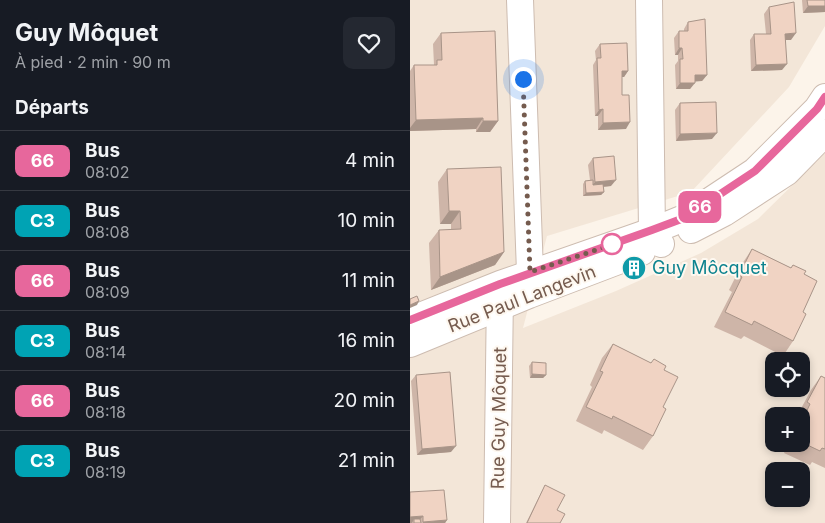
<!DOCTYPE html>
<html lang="fr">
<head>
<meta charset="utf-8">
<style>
	:root { --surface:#171b24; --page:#242831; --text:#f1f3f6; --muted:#9ea1a6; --line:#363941 }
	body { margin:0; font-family:Inter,sans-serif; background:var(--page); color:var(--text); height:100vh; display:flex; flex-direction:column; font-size:19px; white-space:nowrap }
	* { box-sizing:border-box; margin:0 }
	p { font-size:16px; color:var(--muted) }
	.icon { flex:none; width:28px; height:28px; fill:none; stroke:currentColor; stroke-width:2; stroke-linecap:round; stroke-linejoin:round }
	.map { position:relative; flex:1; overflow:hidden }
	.sheet { display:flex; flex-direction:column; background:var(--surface); width:410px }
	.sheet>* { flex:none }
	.badge { padding:0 10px; border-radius:8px; font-size:18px; line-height:32px }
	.controls { position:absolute; left:355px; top:352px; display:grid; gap:10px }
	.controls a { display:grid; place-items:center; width:45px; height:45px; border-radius:10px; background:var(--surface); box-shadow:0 2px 8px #0003; font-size:25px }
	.you { position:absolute; width:25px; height:25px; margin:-12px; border:4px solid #fff; border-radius:50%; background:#1a73e8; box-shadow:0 0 0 8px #1a73e833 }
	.map>.badge { position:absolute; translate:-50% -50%; box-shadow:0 0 0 2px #fff }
	h2 { padding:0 15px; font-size:19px; line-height:45px }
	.round { display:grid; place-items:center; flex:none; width:52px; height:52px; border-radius:10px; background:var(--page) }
	.headline { display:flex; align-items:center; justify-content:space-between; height:85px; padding:0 15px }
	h1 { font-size:24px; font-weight:700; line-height:38px }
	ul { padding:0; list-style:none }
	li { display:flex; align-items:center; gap:15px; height:60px; padding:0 15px; border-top:1px solid var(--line) }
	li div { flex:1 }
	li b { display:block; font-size:19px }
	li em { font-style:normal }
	li .badge { min-width:55px; font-weight:700; text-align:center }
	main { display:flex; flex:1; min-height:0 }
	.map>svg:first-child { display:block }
	.residential { fill:#f3e6d8; fill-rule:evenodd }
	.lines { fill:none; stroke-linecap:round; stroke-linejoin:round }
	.minor-casing { stroke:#cdbcb0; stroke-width:28 }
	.minor { stroke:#fff; stroke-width:26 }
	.wall { fill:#ceb5a8 }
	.shaded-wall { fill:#a89488 }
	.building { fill:#f0d3c3; stroke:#a89488 }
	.line-casing { stroke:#fff; stroke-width:11 }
	.line { stroke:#e7679c; stroke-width:8 }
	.walk { stroke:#755b4e; stroke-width:5; stroke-dasharray:0 9 }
	.stop-dot { fill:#fff; stroke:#e7679c; stroke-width:2.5 }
	.labels { text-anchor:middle; stroke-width:4; stroke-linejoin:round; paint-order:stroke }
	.culture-label { font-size:18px; fill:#0d838f; stroke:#fef8f0; text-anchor:start }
	.street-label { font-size:18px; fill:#755b4e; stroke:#fef8f0 }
</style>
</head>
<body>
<main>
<section class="sheet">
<div class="headline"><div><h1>Guy Môquet</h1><p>À pied · 2 min · 90 m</p></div><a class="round"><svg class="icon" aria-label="heart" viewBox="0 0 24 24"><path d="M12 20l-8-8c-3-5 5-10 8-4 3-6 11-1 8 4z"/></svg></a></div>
<h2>Départs</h2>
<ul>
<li><span class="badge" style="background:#e7679c;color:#fff">66</span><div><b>Bus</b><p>08:02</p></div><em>4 min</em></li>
<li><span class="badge" style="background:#00a3b4;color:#fff">C3</span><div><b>Bus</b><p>08:08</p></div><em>10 min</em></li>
<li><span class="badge" style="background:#e7679c;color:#fff">66</span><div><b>Bus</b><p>08:09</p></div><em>11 min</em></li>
<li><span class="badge" style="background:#00a3b4;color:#fff">C3</span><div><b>Bus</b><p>08:14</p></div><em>16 min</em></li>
<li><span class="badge" style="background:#e7679c;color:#fff">66</span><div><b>Bus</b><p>08:18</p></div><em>20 min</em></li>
<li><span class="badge" style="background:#00a3b4;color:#fff">C3</span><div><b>Bus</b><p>08:19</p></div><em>21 min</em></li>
</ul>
</section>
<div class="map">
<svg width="415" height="523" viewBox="0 0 415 523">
	<rect width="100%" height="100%" fill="#fcf4ea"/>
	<path class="residential" d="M 0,0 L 415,0 L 415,26 L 379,87 L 281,192 L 137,236 L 113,328 L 206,291 L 291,253 L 348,219 L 415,153 L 415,523 L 0,523 ZM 364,361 L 391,361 L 391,389 L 364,389 ZM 364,416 L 391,416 L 391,444 L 364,444 ZM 364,471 L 391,471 L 391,499 L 364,499 Z"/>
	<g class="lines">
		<g class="minor-casing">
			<g id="minor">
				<path d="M 110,0 L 120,272 L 119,289"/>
				<path d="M 239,0 L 242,231 L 251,244"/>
				<path d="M 281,230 L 314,213 L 377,172 L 415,133"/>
				<path d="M 0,320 L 90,284 L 242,231 L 274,218 L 345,171 L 407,109 L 415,97"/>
				<path d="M 0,344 L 119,295 L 232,252"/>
				<path d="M 87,523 L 90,292"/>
			</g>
		</g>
		<use href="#minor" class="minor"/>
	</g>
	<g class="wall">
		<path d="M 392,0 L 415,0 L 415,12 L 393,13 Z"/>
		<path d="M 359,7 L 381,40 L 375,40 L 372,70 L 341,71 L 340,40 L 344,34 L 356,34 L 354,14 Z"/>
		<path d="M 278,22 L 297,75 L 292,81 L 285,81 L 280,89 L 266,89 L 265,65 L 268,61 L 268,55 L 265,55 L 264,38 L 269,31 L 274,31 L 274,29 Z"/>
		<path d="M 31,33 L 88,121 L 80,132 L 66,132 L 66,129 L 0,131 L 0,71 L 4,65 L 24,65 L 23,44 Z"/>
		<path d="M 190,44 L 218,71 L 214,77 L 212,77 L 212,95 L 216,129 L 188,130 L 188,116 L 185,116 L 183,65 L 186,60 L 185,51 Z"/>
		<path d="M 270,103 L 302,139 L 266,141 L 265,110 Z"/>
		<path d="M 183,158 L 201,186 L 193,187 L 194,192 L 191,195 L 173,196 L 173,184 L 175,181 L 180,180 L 178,165 Z"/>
		<path d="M 37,169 L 94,252 L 85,265 L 21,290 L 19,243 L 29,230 L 41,230 L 41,224 L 30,224 L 28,182 Z"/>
		<path d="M 342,249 L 381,268 L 383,265 L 394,274 L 393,312 L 383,341 L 373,356 L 334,336 L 331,339 L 304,327 L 322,292 L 319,290 L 332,264 Z"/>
		<path d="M 220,264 L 234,265 L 231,268 L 220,273 L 217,268 Z"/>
		<path d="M 203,344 L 254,370 L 253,407 L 243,436 L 233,450 L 194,430 L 192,434 L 166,421 L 182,387 L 180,385 L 192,358 Z"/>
		<path d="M 122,362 L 136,375 L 133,378 L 120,378 L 119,366 Z"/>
		<path d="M 6,375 L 41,452 L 7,455 L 1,381 Z"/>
		<path d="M 411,376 L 415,378 L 415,468 L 402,462 L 400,465 L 374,453 L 378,444 L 391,444 L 391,416 L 387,416 L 401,390 Z"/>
		<path d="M 135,485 L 147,510 L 150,523 L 116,523 Z"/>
		<path d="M 0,492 L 37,520 L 35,523 L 0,523 Z"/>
	</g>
	<g class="shaded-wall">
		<path d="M 398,6 L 415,6 L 415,12 L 393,13 Z"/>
		<path d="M 386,33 L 381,40 L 371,40 L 375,34 Z"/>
		<path d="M 269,48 L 272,48 L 268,55 L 265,55 Z"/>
		<path d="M 377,64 L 372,70 L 341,71 L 346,65 Z"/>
		<path d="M 212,71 L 218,71 L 214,77 L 207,77 Z"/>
		<path d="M 285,75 L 297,75 L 292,81 L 280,82 Z"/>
		<path d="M 270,83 L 285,83 L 280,89 L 266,89 Z"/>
		<path d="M 193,109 L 188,116 L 185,116 L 189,110 Z"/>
		<path d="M 73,118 L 66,129 L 0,131 L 0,128 L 6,120 Z"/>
		<path d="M 73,121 L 88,121 L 80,132 L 66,132 Z"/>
		<path d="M 220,122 L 216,129 L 188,130 L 193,123 Z"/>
		<path d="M 307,133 L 302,139 L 266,141 L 270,134 Z"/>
		<path d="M 206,180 L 201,186 L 180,188 L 185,182 Z"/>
		<path d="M 194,192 L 191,195 L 173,196 L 176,193 Z"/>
		<path d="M 39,211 L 50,211 L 41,224 L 30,224 Z"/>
		<path d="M 94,252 L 85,265 L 21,290 L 30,277 Z"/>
		<path d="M 234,265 L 231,268 L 220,273 L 222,270 Z"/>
		<path d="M 9,301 L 7,305 L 0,308 L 0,305 Z"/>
		<path d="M 122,374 L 136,375 L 133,378 L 120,378 Z"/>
		<path d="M 46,446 L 41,452 L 7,455 L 12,449 Z"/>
		<path d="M 13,516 L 8,522 L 4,519 L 2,523 L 0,523 L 0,517 Z"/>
		<path d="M 37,520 L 35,523 L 13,523 L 13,522 Z"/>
	</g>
	<g class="building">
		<path d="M 397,0 L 415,0 L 415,6 L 398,6 Z"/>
		<path d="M 384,2 L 386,33 L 375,34 L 377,64 L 346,65 L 344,34 L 361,34 L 359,7 Z"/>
		<path d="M 295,19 L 297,75 L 285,75 L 285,83 L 270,83 L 270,59 L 273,59 L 272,48 L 269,48 L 269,31 L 278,31 L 278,22 Z"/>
		<path d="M 85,31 L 88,121 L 73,121 L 73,118 L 6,120 L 4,65 L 27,65 L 27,60 L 32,60 L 31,33 Z"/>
		<path d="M 217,43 L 218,71 L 212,71 L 212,95 L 219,95 L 220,122 L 193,123 L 193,109 L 189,110 L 187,58 L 191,58 L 190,44 Z"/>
		<path d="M 306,102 L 307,133 L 270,134 L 270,103 Z"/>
		<path d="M 204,156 L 206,180 L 185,182 L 183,158 Z"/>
		<path d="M 91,167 L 94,252 L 30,277 L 29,230 L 51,229 L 50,211 L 39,211 L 37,169 Z"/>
		<path d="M 183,180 L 183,185 L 193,184 L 194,192 L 176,193 L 175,181 Z"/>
		<path d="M 342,249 L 381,268 L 383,265 L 396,271 L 394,274 L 407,281 L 393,312 L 396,314 L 383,341 L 344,321 L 342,325 L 315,312 L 332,277 L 329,275 Z"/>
		<path d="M 231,260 L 234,265 L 222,270 L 220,264 Z"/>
		<path d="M 7,296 L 9,301 L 0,305 L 0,299 Z"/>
		<path d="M 203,344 L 241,363 L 244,359 L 256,366 L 254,370 L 268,377 L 253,407 L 256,409 L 243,436 L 203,416 L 202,419 L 176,407 L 193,372 L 190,371 Z"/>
		<path d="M 122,362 L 136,363 L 136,375 L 122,374 Z"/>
		<path d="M 40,372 L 46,446 L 12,449 L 6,375 Z"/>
		<path d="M 411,376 L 415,378 L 415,449 L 412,448 L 410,451 L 391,442 L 391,423 L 400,404 L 397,402 Z"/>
		<path d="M 135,485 L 155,495 L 147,510 L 155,514 L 150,523 L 117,523 Z"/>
		<path d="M 34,490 L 37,520 L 13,522 L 13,516 L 0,517 L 0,492 Z"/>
		<path d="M 4,519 L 10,519 L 11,523 L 4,523 Z"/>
	</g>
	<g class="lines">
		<g class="line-casing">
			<path id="line" d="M 0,320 L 90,284 L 242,230 L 274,218 L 345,171 L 407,109 L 415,97"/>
		</g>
		<use href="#line" class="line"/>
		<path class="walk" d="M 113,79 L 120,272 L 204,244 L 202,244"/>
	</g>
	<defs>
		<g id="building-disc" transform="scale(1.25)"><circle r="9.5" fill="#0f9aa8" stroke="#fef8f0"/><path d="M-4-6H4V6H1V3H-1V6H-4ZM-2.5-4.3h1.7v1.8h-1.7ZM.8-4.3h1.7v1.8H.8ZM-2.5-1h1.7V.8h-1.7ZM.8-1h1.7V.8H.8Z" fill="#fff"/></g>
	</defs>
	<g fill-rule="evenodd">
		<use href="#building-disc" x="224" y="268"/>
	</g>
	<circle class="stop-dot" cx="202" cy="244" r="10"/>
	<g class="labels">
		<g class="culture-label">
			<text x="242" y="274">Guy Môcquet</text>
		</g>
		<g class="street-label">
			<text transform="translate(112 299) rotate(-21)" y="6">Rue Paul Langevin</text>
			<text transform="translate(89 418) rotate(-89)" y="6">Rue Guy Môquet</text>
		</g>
	</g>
</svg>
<div class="controls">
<a><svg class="icon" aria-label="locate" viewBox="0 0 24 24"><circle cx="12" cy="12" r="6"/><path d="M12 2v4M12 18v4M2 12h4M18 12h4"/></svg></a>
<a>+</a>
<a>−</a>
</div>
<div class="you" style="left:113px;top:79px"></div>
<b class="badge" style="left:290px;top:207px;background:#e7679c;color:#fff">66</b>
</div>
</main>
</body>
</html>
